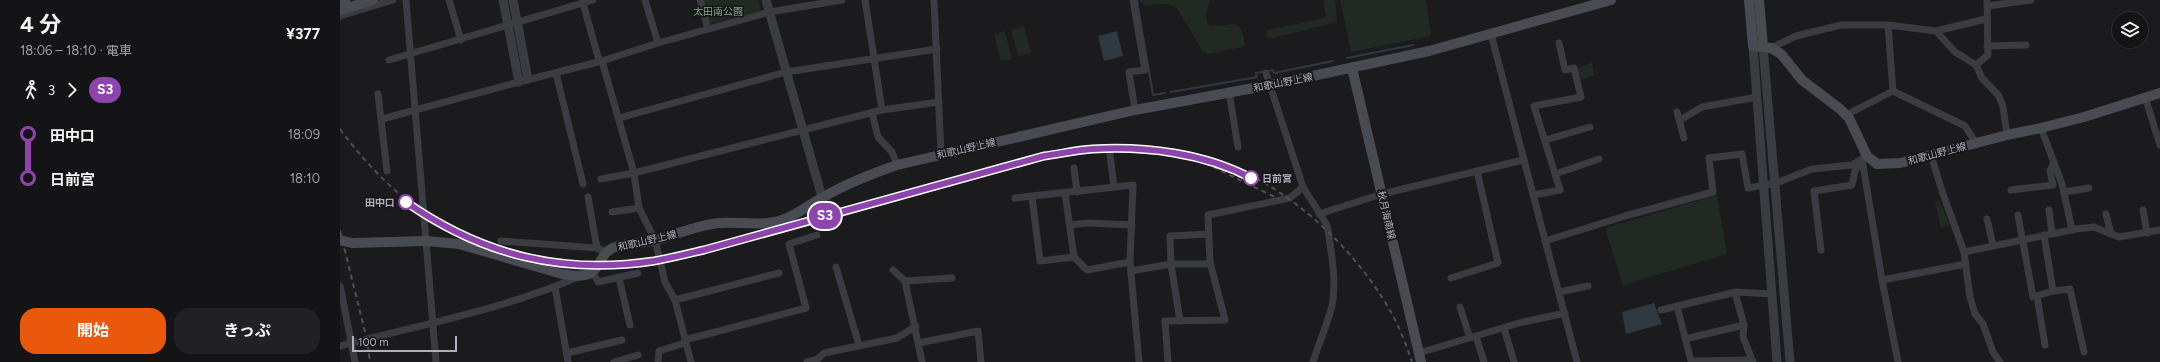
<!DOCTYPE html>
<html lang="ja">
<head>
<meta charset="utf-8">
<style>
	:root { --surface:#141416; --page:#212123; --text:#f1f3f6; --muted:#9d9ea1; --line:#333335; --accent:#ea580c }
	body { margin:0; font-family:Figtree,"Noto Sans JP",sans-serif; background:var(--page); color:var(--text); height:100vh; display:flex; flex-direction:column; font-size:15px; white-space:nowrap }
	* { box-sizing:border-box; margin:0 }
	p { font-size:13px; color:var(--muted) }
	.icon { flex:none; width:22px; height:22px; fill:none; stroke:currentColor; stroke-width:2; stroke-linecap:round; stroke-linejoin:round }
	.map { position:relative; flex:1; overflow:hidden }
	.details { display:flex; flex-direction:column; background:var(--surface); width:340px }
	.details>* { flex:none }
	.badge { padding:0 8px; border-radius:13px; font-size:14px; line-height:26px }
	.controls { position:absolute; left:1772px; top:12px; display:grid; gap:8px }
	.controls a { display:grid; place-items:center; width:36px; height:36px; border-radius:50%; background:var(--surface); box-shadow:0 1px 3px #0004,0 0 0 1px var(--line); font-size:20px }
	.scale { position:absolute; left:12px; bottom:10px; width:105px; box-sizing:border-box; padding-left:4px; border:2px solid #adb1bd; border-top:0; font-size:11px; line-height:14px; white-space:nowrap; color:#adb1bd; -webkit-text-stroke:3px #161518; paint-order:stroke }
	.map>.badge { position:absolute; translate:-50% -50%; box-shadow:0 0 0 2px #fff }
	.legs { display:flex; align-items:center; gap:6px; height:44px; padding:0 20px; font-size:13px }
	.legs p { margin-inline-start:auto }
	.overview { display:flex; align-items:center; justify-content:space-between; height:68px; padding:0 20px }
	h1 { font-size:22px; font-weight:700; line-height:30px }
	.action { display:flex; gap:8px; margin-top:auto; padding:8px 20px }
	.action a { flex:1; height:46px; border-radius:16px; background:var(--accent); color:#fff; font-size:16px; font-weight:700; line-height:46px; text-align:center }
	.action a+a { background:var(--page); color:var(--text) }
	ul { padding:0 20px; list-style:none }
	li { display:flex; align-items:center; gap:14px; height:44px; font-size:15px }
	li i { display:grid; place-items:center; width:6px; height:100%; margin:0 5px; background:currentColor }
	li i::after { content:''; width:10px; height:10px; margin:-5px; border:3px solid; border-radius:50%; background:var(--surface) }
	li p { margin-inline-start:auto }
	li:first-child i { background:linear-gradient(#0000 50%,currentColor 0) }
	li:last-child i { background:linear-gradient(currentColor 50%,#0000 0) }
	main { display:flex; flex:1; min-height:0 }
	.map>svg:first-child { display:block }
	.green { fill:#202922 }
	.water { fill:#2f3942 }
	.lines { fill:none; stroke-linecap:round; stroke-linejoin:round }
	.stream { stroke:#2f3942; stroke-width:2 }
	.minor { stroke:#3b3c42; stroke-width:7 }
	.tertiary { stroke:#3b3c42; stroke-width:9 }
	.secondary { stroke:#494b52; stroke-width:10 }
	.rail { stroke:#4e5057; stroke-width:2; stroke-dasharray:5 4; stroke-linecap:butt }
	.line-1-casing { stroke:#fff; stroke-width:9 }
	.line-1 { stroke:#8e44ad; stroke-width:6 }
	.stop-1-dot { fill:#fff; stroke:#8e44ad; stroke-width:2 }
	.labels { text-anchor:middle; stroke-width:3.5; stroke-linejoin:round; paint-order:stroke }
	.park-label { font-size:10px; fill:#83a888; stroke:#161518 }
	.street-label { font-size:10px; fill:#adb1bd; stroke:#161518 }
	.stop-label { font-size:10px; font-weight:bold; fill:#adb1bd; stroke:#161518; text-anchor:start }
</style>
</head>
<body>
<main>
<section class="details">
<div class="overview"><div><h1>4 分</h1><p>18:06 – 18:10 · 電車</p></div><b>¥377</b></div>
<div class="legs"><svg class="icon" aria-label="walk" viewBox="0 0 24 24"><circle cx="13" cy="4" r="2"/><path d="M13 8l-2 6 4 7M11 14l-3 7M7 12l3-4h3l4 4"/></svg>3<svg class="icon" aria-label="forward" viewBox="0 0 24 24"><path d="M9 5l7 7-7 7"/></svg><b class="badge" style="background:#8e44ad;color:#fff">S3</b></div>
<ul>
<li><i style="color:#8e44ad"></i><b>田中口</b><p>18:09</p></li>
<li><i style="color:#8e44ad"></i><b>日前宮</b><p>18:10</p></li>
</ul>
<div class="action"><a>開始</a><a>きっぷ</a></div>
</section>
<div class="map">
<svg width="1820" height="362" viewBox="0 0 1820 362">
	<rect width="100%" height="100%" fill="#1b1a1d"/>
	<g class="green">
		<path d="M 362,0 L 419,0 L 421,8 L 419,11 L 371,24 L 368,22 Z"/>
		<path d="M 799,0 L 870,0 L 866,14 L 867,23 L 870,26 L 895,24 C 903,27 903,36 905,44 L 902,47 L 868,54 L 863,52 L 837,8 L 827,4 L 804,5 Z"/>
		<path d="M 983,0 L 995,0 L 997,22 L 930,39 L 927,37 L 926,32 L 928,30 L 984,18 L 986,15 Z"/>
		<path d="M 1000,0 L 1086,0 L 1091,36 L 1011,52 Z"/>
		<path d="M 684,26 L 691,53 L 678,56 L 671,30 Z"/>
		<path d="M 665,31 L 672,59 L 661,61 L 654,34 Z"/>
		<path d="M 1252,62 L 1254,76 L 1240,79 L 1238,68 Z"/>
		<path d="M 1377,195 L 1387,254 L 1283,285 L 1265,228 Z"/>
		<path d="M 1599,200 L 1610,225 L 1601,228 L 1595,202 Z"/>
	</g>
	<g class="water">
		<path d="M 777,31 L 783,56 L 764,61 L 758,36 Z"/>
		<path d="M 1314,303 L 1322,324 L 1286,334 L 1282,312 Z"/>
	</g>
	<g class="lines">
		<g class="stream">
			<path d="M 797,0 L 813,95 L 825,93"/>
			<path d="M 1007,58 L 1073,45"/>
			<path d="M 831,92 L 917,77 L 916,73 L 933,70 L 934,73 L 993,61"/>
		</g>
		<g class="minor">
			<path d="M 66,0 L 96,362"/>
			<path d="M 109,0 L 121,40"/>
			<path d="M 305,0 L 318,43"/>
			<path d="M 360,0 L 368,29"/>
			<path d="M 525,0 L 542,110"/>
			<path d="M 594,0 L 601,154"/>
			<path d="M 793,0 L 805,70 L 789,72 L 795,110"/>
			<path d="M 1647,0 L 1648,55 L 1636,65 L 1642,78 L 1659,96 L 1663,107 L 1667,135"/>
			<path d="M 243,3 L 258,57 L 262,61 L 294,173 L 299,208 L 315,240 L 325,282 L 335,300 L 351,362"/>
			<path d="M 1647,6 L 1691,0"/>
			<path d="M 0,16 L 53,0"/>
			<path d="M 1548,25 L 1553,91"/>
			<path d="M 1596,31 L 1615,52 L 1636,65"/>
			<path d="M 1151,34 L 1237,362"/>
			<path d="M 1647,46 L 1686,45"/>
			<path d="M 1431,48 L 1456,36 L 1501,25 L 1548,25 L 1596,31 L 1646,19"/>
			<path d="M 49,60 L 253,0"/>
			<path d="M 216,73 L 243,184"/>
			<path d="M 926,73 L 963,187 L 987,225 C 991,250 997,281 992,306 C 987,325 979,343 973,362"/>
			<path d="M 889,92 L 898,147"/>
			<path d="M 38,94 L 47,171"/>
			<path d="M 1805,97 L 1820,145"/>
			<path d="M 1337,112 L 1344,138"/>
			<path d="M 532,113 L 538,137 L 552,152 L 557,165"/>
			<path d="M 1506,115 L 1553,91 L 1625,126 L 1636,143"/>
			<path d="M 279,118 L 446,72 L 597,49"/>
			<path d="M 42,119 L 179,82 L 262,61 L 318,43 L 430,12 L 502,0"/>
			<path d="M 1340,120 L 1362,107 L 1417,97"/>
			<path d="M 1701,128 L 1722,184 L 1732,230"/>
			<path d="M 1205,140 L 1250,127"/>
			<path d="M 770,154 L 774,187"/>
			<path d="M 1591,155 L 1602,191 L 1624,252 L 1630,297 L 1635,314 L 1643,324 L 1653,352 L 1660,362"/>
			<path d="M 1522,159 L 1542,280 L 1558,362"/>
			<path d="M 734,168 L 737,192"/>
			<path d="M 1215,174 L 1259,159"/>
			<path d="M 261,179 L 294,173 L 542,110 L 599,102"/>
			<path d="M 1671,190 L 1713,185 L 1710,171 L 1714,162"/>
			<path d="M 1724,192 L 1749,188"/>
			<path d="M 725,193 L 734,257 L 747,270 L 790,262 L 799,362"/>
			<path d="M 1193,195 L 1220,190 L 1194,106 L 1241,97 L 1234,68 L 1225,70 L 1219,43"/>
			<path d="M 248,197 L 257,248"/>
			<path d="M 692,197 L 700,261 L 734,257"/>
			<path d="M 675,198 L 793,185 L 790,262"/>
			<path d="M 1709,210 L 1712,234"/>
			<path d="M 1803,210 L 1807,233"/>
			<path d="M 272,212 L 299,208"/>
			<path d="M 979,214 L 1042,194 L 1183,160"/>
			<path d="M 1766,214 L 1771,234"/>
			<path d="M 1678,215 L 1693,297 L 1713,291 L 1730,289 L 1744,352"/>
			<path d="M 1647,219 L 1653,245"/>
			<path d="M 730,225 L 747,223 L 792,225"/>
			<path d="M 1704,235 L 1713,291"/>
			<path d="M 161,241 L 257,248 L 267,253"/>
			<path d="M 1205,241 L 1285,216 L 1373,192 L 1369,158 L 1402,154 L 1408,188 L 1436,183 L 1472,169 L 1512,165 L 1527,156"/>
			<path d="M 1481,250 L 1474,191 L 1512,185 L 1515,171 L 1522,159"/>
			<path d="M 1624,252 L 1736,229 L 1754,227 L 1779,237 L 1820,230"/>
			<path d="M 496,267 L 519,345"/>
			<path d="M 553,270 L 565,281 L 582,362"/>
			<path d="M 791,271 L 831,264 L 870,264"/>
			<path d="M 253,272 L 258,282 L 298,273"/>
			<path d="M 279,278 L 290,325"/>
			<path d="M 1111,278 L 1158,263 L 1137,171"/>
			<path d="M 1542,280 L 1626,264"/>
			<path d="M 565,281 L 612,278"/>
			<path d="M 0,286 L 2,295 L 0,295"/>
			<path d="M 215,287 L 228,362"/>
			<path d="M 1219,292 L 1248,286"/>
			<path d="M 1395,293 L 1404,325 L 1403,337 L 1413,362"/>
			<path d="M 2,295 L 15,362"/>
			<path d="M 1697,296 L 1705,345"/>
			<path d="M 335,300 L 439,273"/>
			<path d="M 1337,306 L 1351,361 L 1412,360"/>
			<path d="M 1120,307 L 1130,338"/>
			<path d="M 1321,310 L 1396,292 L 1432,294"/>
			<path d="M 840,321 L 831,264 L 830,236 L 869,234"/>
			<path d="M 1164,328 L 1174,362"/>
			<path d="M 1136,336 L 1144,362"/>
			<path d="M 1345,339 L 1404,325"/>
			<path d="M 345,340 L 466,308 L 449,244 L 477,235"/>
			<path d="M 579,343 L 638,331 L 641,362"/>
			<path d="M 0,346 C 79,325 162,310 238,277"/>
			<path d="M 227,353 L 282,340"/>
			<path d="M 1079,353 L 1179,323 L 1225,313"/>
			<path d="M 274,362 L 298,355"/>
			<path d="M 318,362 L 319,351 L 345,343"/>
			<path d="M 467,362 L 478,359 L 484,353 L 557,338 L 576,326"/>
			<path d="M 828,362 L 825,321 L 885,320 L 870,262 L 868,215 L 950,198 L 963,187"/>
		</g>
		<g class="tertiary">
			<path d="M 163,0 L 179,82"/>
			<path d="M 173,0 L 188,79"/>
			<path d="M 426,0 L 482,197"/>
			<path d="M 1413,46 L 1437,362"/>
			<path d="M 1423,46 L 1450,362"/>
		</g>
		<g class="secondary">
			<path d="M 1409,0 L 1413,46 L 1431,48 L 1441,54 L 1462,80 L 1500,109 L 1509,118 L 1527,156 L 1537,164 L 1560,163 L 1667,135 L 1701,128 L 1744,117 L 1820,93"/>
			<path d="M 1419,0 L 1423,46"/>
			<path d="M 0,2 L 5,0"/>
			<path d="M 0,10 L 33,0"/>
			<path d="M 1012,68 L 1081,362"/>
			<path d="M 0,240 L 12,243 L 86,241 L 119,244 L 222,274 C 270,283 250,254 278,246 C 291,243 305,243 317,240 C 337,234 358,225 379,223 C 399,221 422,227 442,220 C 457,215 468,205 482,198 C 505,184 531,174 557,165 L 795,110 L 930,85 L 1089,51 L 1271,0"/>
		</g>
		<g class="rail">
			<path d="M 0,129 C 69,224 166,275 284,264 C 311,262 337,256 364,250 L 704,156 C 720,154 736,150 752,149 C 791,146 834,152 872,161 C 941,179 1008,242 1045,302 C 1057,321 1065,341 1072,362"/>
			<path d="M 873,167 L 939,199"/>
			<path d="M 0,231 L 27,340 L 30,362"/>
		</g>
	</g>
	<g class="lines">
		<g class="line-1-casing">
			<path id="line-1" d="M 66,202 C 142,255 222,275 314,261 C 331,258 347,254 364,250 L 704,156 C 720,154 736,150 753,149 C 805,146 864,153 911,178"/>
		</g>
		<use href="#line-1" class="line-1"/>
	</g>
	<g class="stop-1-dot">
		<circle cx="911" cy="178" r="7"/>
		<circle cx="66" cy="202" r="7"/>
	</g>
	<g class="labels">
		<g class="park-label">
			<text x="378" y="15">太田南公園</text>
		</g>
		<g class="street-label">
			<text transform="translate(943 82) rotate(-11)" y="4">和歌山野上線</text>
			<text transform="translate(626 148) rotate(-13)" y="4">和歌山野上線</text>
			<text transform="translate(1597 153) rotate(-15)" y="4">和歌山野上線</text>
			<text transform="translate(1047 215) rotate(77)" y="4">秋月海南線</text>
			<text transform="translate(307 240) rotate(-13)" y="4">和歌山野上線</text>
		</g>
		<g class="stop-label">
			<text x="922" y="182">日前宮</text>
			<text x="55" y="206" text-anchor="end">田中口</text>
		</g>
	</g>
</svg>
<div class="controls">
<a><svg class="icon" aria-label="layers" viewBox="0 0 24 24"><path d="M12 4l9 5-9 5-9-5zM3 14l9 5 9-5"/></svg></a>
</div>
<div class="scale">100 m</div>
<b class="badge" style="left:485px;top:216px;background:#8e44ad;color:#fff">S3</b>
</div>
</main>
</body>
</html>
